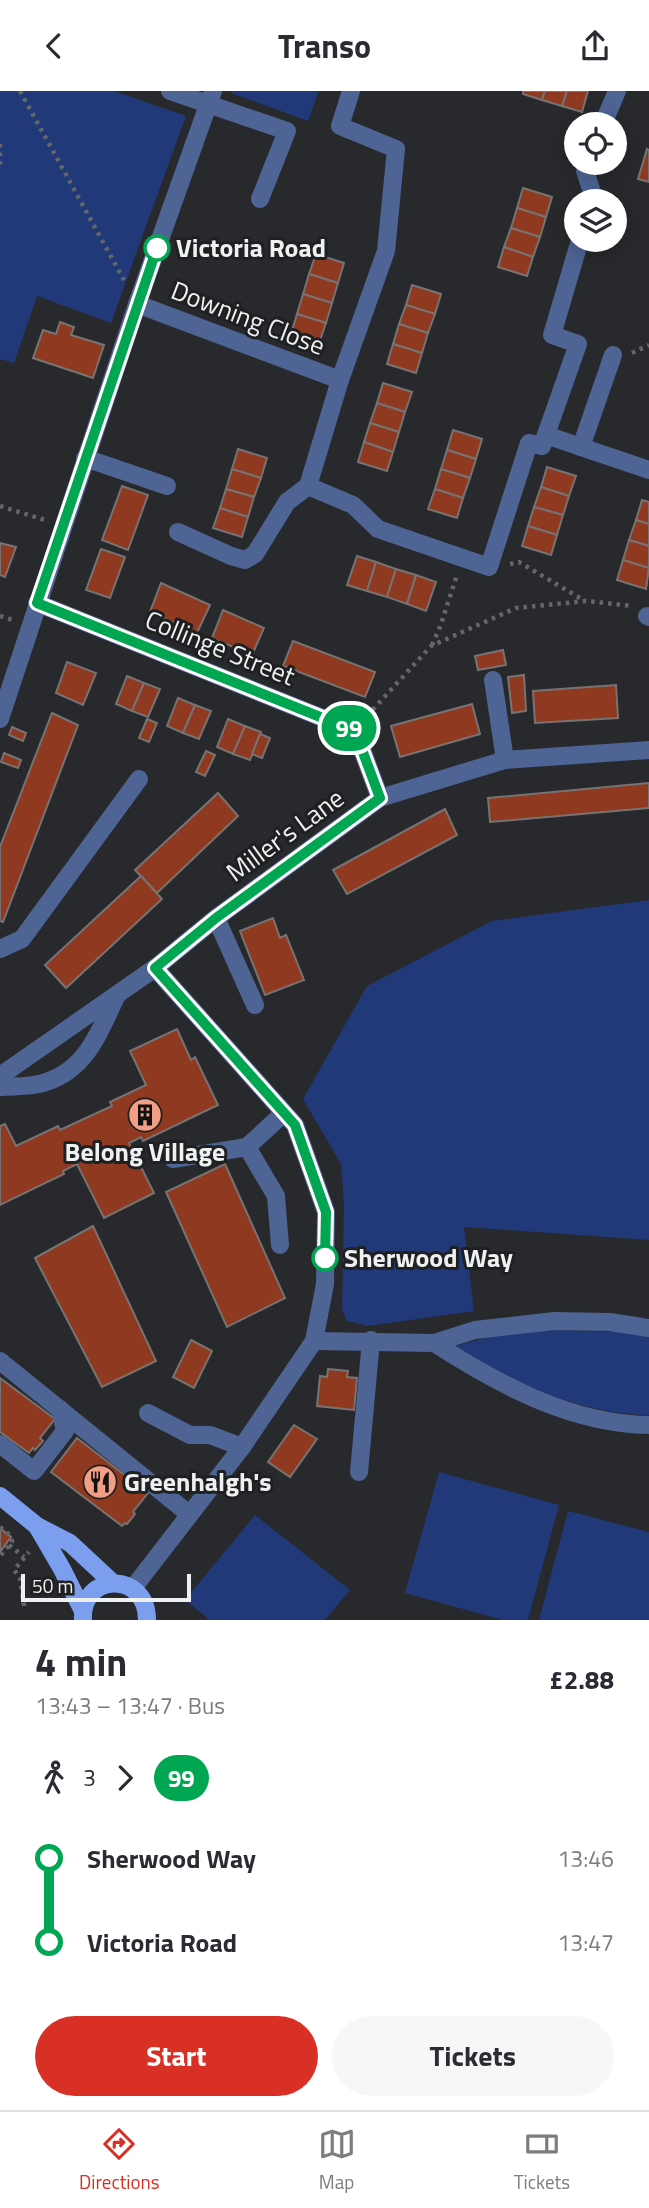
<!DOCTYPE html>
<html lang="en">
<head>
<meta charset="utf-8">
<style>
	:root { --surface:#fff; --page:#f7f7f7; --text:#2b2b33; --muted:#7c7c81; --line:#e1e1e2; --accent:#d93025 }
	body { margin:0; font-family:"Titillium Web",sans-serif; background:var(--page); color:var(--text); height:100vh; display:flex; flex-direction:column; font-size:26px; white-space:nowrap }
	* { box-sizing:border-box; margin:0 }
	p { font-size:23px; color:var(--muted) }
	.icon { flex:none; width:38px; height:38px; fill:none; stroke:currentColor; stroke-width:2; stroke-linecap:round; stroke-linejoin:round }
	.map { position:relative; height:1529px; overflow:hidden }
	.side { display:flex; flex-direction:column; background:var(--surface); flex:1 }
	.side>* { flex:none }
	.badge { padding:0 14px; border-radius:23px; font-size:24px; line-height:46px }
	.fabs { position:absolute; left:564px; top:21px; display:grid; gap:14px }
	.fabs a { display:grid; place-items:center; width:63px; height:63px; border-radius:50%; background:var(--surface); box-shadow:0 4px 18px #0003; font-size:35px }
	.scale { position:absolute; left:21px; bottom:18px; width:170px; box-sizing:border-box; padding-left:7px; border:4px solid #eff0f2; border-top:0; font-size:19px; line-height:24px; white-space:nowrap; color:#eff0f2; -webkit-text-stroke:5px #1e2022; paint-order:stroke }
	.map>.badge { position:absolute; translate:-50% -50%; box-shadow:0 0 0 4px #fff }
	.legs { display:flex; align-items:center; gap:10px; height:77px; padding:0 35px; font-size:23px }
	.legs p { margin-inline-start:auto }
	.summary { display:flex; align-items:center; justify-content:space-between; height:119px; padding:0 35px }
	h1 { font-size:38px; font-weight:700; line-height:52px }
	.action { display:flex; gap:14px; margin-top:auto; padding:14px 35px }
	.action a { flex:1; height:80px; border-radius:42px; background:var(--accent); color:#fff; font-size:28px; font-weight:700; line-height:80px; text-align:center }
	.action a+a { background:var(--page); color:var(--text) }
	ul { padding:0 35px; list-style:none }
	li { display:flex; align-items:center; gap:24px; height:84px; font-size:26px }
	li i { display:grid; place-items:center; width:10px; height:100%; margin:0 9px; background:currentColor }
	li i::after { content:''; width:18px; height:18px; margin:-9px; border:5px solid; border-radius:50%; background:var(--surface) }
	li p { margin-inline-start:auto }
	li:first-child i { background:linear-gradient(#0000 50%,currentColor 0) }
	li:last-child i { background:linear-gradient(currentColor 50%,#0000 0) }
	header { display:flex; justify-content:space-between; align-items:center; height:91px; padding:0 35px; background:var(--surface); font-size:32px; font-weight:700 }
	.dock { display:flex; justify-content:space-around; align-items:center; height:98px; border-top:2px solid var(--line); background:var(--surface); font-size:19px; color:var(--muted) }
	.dock a { display:grid; justify-items:center; gap:4px }
	.dock .current { color:var(--accent) }
	.map>svg:first-child { display:block }
	.green { fill:#213978 }
	.building { fill:#8f3a20; stroke:#777372; stroke-width:2 }
	.lines { fill:none; stroke-linecap:round; stroke-linejoin:round }
	.path { stroke:#656669; stroke-width:4.5; stroke-dasharray:3.5 5; stroke-linecap:butt }
	.minor { stroke:#4e6494; stroke-width:18 }
	.major { stroke:#7b9eee; stroke-width:18 }
	.line-1-casing { stroke:#fff; stroke-width:16 }
	.line-1 { stroke:#00a651; stroke-width:10 }
	.stop-1-dot { fill:#fff; stroke:#00a651; stroke-width:3.5 }
	.labels { text-anchor:middle; stroke-width:6; stroke-linejoin:round; paint-order:stroke }
	.stop-label { font-size:26px; font-weight:bold; fill:#eff0f2; stroke:#1e2022; text-anchor:start }
	.street-label { font-size:26px; fill:#eff0f2; stroke:#1e2022 }
	.poi-label { font-size:26px; font-weight:bold; fill:#eff0f2; stroke:#1e2022 }
</style>
</head>
<body>
<header><svg class="icon" aria-label="back" viewBox="0 0 24 24"><path d="M15 5l-7 7 7 7"/></svg>Transo<svg class="icon" aria-label="share" viewBox="0 0 24 24"><path d="M12 15V3M7 8l5-5 5 5M5 13v7h14v-7"/></svg></header>
<div class="map">
<svg width="649" height="1529" viewBox="0 0 649 1529">
	<rect width="100%" height="100%" fill="#28292c"/>
	<g class="green">
		<path d="M 0,0 L 114,0 L 186,25 L 111,232 L 37,205 L 14,272 L 0,268 Z"/>
		<path d="M 232,0 L 319,0 L 308,30 L 231,2 Z"/>
		<path d="M 649,809 L 649,1149 L 464,1136 L 474,1220 L 368,1235 L 347,1230 L 342,1218 L 344,1112 L 341,1073 L 303,1008 L 367,895 L 492,830 Z"/>
		<path d="M 547,1239 L 629,1241 L 649,1246 L 649,1324 C 581,1323 512,1292 455,1255 L 497,1244 Z"/>
		<path d="M 439,1381 L 559,1414 L 528,1529 L 503,1529 L 405,1502 Z"/>
		<path d="M 568,1420 L 649,1441 L 649,1529 L 539,1529 Z"/>
		<path d="M 255,1424 L 350,1499 L 325,1529 L 210,1529 L 185,1509 Z"/>
	</g>
	<g class="building">
		<path d="M 523,0 L 545,0 L 542,9 L 523,3 Z"/>
		<path d="M 545,0 L 567,0 L 562,15 L 542,9 Z"/>
		<path d="M 567,0 L 588,0 L 582,21 L 562,15 Z"/>
		<path d="M 647,58 L 649,59 L 649,91 L 638,88 Z"/>
		<path d="M 523,97 L 552,106 L 546,126 L 517,117 Z"/>
		<path d="M 517,117 L 546,126 L 540,146 L 511,137 Z"/>
		<path d="M 511,137 L 540,146 L 533,166 L 504,156 Z"/>
		<path d="M 504,156 L 533,166 L 527,185 L 498,176 Z"/>
		<path d="M 316,163 L 344,172 L 338,192 L 309,183 Z"/>
		<path d="M 309,183 L 338,192 L 332,212 L 303,203 Z"/>
		<path d="M 412,194 L 441,203 L 435,223 L 406,214 Z"/>
		<path d="M 303,203 L 332,212 L 326,232 L 297,223 Z"/>
		<path d="M 406,214 L 435,223 L 428,242 L 399,233 Z"/>
		<path d="M 297,223 L 326,232 L 319,252 L 291,243 Z"/>
		<path d="M 60,231 L 74,236 L 71,244 L 104,254 L 93,287 L 33,267 L 43,239 L 56,243 Z"/>
		<path d="M 399,233 L 428,242 L 422,262 L 393,253 Z"/>
		<path d="M 393,253 L 422,262 L 416,282 L 387,273 Z"/>
		<path d="M 383,292 L 412,301 L 405,321 L 377,312 Z"/>
		<path d="M 377,312 L 405,321 L 399,341 L 370,332 Z"/>
		<path d="M 370,332 L 399,341 L 393,361 L 364,351 Z"/>
		<path d="M 453,339 L 482,348 L 476,368 L 447,359 Z"/>
		<path d="M 364,351 L 393,361 L 387,380 L 358,371 Z"/>
		<path d="M 238,358 L 267,367 L 261,387 L 232,378 Z"/>
		<path d="M 447,359 L 476,368 L 470,387 L 441,378 Z"/>
		<path d="M 547,376 L 576,385 L 569,405 L 541,396 Z"/>
		<path d="M 232,378 L 261,387 L 254,406 L 226,398 Z"/>
		<path d="M 441,378 L 470,387 L 463,407 L 435,398 Z"/>
		<path d="M 122,395 L 148,404 L 128,459 L 102,449 Z"/>
		<path d="M 541,396 L 569,405 L 563,424 L 534,416 Z"/>
		<path d="M 226,398 L 254,406 L 248,426 L 220,417 Z"/>
		<path d="M 435,398 L 463,407 L 457,427 L 428,418 Z"/>
		<path d="M 642,409 L 649,411 L 649,433 L 636,429 Z"/>
		<path d="M 534,416 L 563,424 L 557,444 L 528,435 Z"/>
		<path d="M 220,417 L 248,426 L 242,446 L 213,437 Z"/>
		<path d="M 636,429 L 649,433 L 649,455 L 629,449 Z"/>
		<path d="M 528,435 L 557,444 L 551,464 L 522,455 Z"/>
		<path d="M 629,449 L 649,455 L 649,477 L 623,469 Z"/>
		<path d="M 0,452 L 16,456 L 5,486 L 0,484 Z"/>
		<path d="M 101,458 L 125,466 L 110,507 L 86,499 Z"/>
		<path d="M 357,465 L 376,471 L 367,500 L 347,494 Z"/>
		<path d="M 623,469 L 649,477 L 646,498 L 617,489 Z"/>
		<path d="M 376,471 L 396,478 L 387,506 L 367,500 Z"/>
		<path d="M 396,478 L 416,484 L 407,513 L 387,506 Z"/>
		<path d="M 416,484 L 436,491 L 426,520 L 407,513 Z"/>
		<path d="M 161,492 L 210,514 L 197,542 L 150,521 Z"/>
		<path d="M 223,519 L 264,537 L 252,564 L 212,547 Z"/>
		<path d="M 293,550 L 375,581 L 365,606 L 283,575 Z"/>
		<path d="M 503,559 L 506,574 L 478,579 L 475,565 Z"/>
		<path d="M 67,571 L 96,582 L 83,614 L 56,602 Z"/>
		<path d="M 524,584 L 526,620 L 512,622 L 508,586 Z"/>
		<path d="M 127,585 L 144,592 L 132,620 L 116,613 Z"/>
		<path d="M 144,592 L 160,598 L 148,626 L 132,620 Z"/>
		<path d="M 616,594 L 618,627 L 535,632 L 533,600 Z"/>
		<path d="M 178,607 L 195,614 L 183,642 L 167,635 Z"/>
		<path d="M 472,613 L 480,643 L 400,666 L 391,635 Z"/>
		<path d="M 195,614 L 211,620 L 199,648 L 183,642 Z"/>
		<path d="M 52,622 L 78,634 L 3,831 L 0,830 L 0,756 Z"/>
		<path d="M 147,628 L 157,632 L 149,651 L 139,647 Z"/>
		<path d="M 228,628 L 245,635 L 233,663 L 217,656 Z"/>
		<path d="M 245,635 L 261,641 L 250,669 L 233,663 Z"/>
		<path d="M 12,636 L 26,642 L 23,650 L 9,644 Z"/>
		<path d="M 260,643 L 270,647 L 262,667 L 252,663 Z"/>
		<path d="M 206,660 L 215,664 L 205,685 L 196,681 Z"/>
		<path d="M 4,662 L 21,669 L 18,677 L 1,671 Z"/>
		<path d="M 649,692 L 649,717 L 490,731 L 488,707 Z"/>
		<path d="M 218,702 L 238,725 L 157,802 L 135,779 Z"/>
		<path d="M 445,718 L 457,744 L 347,803 L 333,779 Z"/>
		<path d="M 141,785 L 162,808 L 66,897 L 45,874 Z"/>
		<path d="M 273,827 L 280,847 L 286,844 L 304,889 L 265,904 L 240,840 Z"/>
		<path d="M 177,938 L 191,969 L 195,966 L 218,1014 L 143,1050 L 141,1046 L 129,1052 L 154,1102 L 104,1127 L 77,1073 L 63,1080 L 64,1083 L 0,1114 L 0,1035 L 5,1033 L 16,1055 L 58,1035 L 60,1039 L 112,1015 L 110,1011 L 146,994 L 130,960 Z"/>
		<path d="M 225,1073 L 285,1207 L 227,1236 L 166,1101 Z"/>
		<path d="M 93,1135 L 156,1270 L 102,1296 L 35,1167 Z"/>
		<path d="M 191,1249 L 212,1260 L 194,1297 L 173,1286 Z"/>
		<path d="M 328,1278 L 348,1280 L 347,1286 L 357,1287 L 354,1319 L 317,1315 L 320,1285 L 327,1286 Z"/>
		<path d="M 0,1287 L 55,1328 L 40,1347 L 43,1350 L 35,1359 L 33,1357 L 29,1362 L 0,1341 Z"/>
		<path d="M 294,1334 L 317,1348 L 290,1386 L 268,1371 Z"/>
		<path d="M 77,1347 L 148,1402 L 133,1421 L 135,1423 L 127,1433 L 125,1432 L 122,1435 L 51,1381 Z"/>
		<path d="M 0,1437 L 11,1446 L 0,1461 Z"/>
	</g>
	<g class="lines">
		<g class="path">
			<path d="M 20,0 L 125,191"/>
			<path d="M 0,53 L 0,76"/>
			<path d="M 632,262 L 649,254"/>
			<path d="M 0,415 L 45,429"/>
			<path d="M 510,473 L 519,471 L 585,510"/>
			<path d="M 0,525 L 13,529"/>
			<path d="M 432,554 L 440,536 L 457,484"/>
			<path d="M 367,625 L 431,555 L 516,517 L 586,510 L 633,515"/>
			<path d="M 0,1436 L 11,1445 L 12,1451 L 0,1465"/>
			<path d="M 9,1454 L 24,1466"/>
			<path d="M 24,1515 L 20,1487 L 14,1479 L 29,1461"/>
		</g>
		<g class="minor">
			<path d="M 170,0 L 287,40 L 260,108"/>
			<path d="M 351,0 L 340,35 L 396,58 L 386,160 L 340,289 L 308,395 L 353,414 L 378,438 L 489,476 L 529,352 L 542,355 L 578,253 L 552,244 L 580,149"/>
			<path d="M 603,33 L 617,0"/>
			<path d="M 588,72 L 585,80 L 593,104 L 591,110"/>
			<path d="M 137,213 L 340,289"/>
			<path d="M 613,264 L 581,356 L 649,379"/>
			<path d="M 546,344 L 581,356"/>
			<path d="M 85,367 L 167,395"/>
			<path d="M 178,441 L 231,465 L 245,469 L 255,463 L 287,411 L 308,395"/>
			<path d="M 37,512 L 355,640 L 380,707"/>
			<path d="M 647,525 L 649,526"/>
			<path d="M 493,589 L 505,669"/>
			<path d="M 0,628 L 137,213 L 213,0"/>
			<path d="M 216,827 L 255,914"/>
			<path d="M 0,858 L 22,848 L 139,688"/>
			<path d="M 0,985 L 155,877 L 216,827 L 380,707 L 505,669 L 649,659"/>
			<path d="M 0,996 C 13,995 26,996 39,993 C 84,983 98,944 116,906"/>
			<path d="M 173,1068 L 247,1056"/>
			<path d="M 280,1154 L 276,1105 L 247,1056 L 284,1022"/>
			<path d="M 314,1250 L 434,1252 L 475,1239 L 554,1230 L 610,1231 L 649,1237"/>
			<path d="M 434,1252 C 498,1293 570,1333 649,1334"/>
			<path d="M 0,1270 L 189,1423"/>
			<path d="M 148,1322 L 190,1344 L 210,1344 L 242,1356"/>
			<path d="M 0,1353 L 34,1380 L 65,1340 L 60,1318"/>
			<path d="M 359,1381 L 371,1249"/>
			<path d="M 133,1497 L 242,1356 L 314,1250 L 325,1193 L 326,1121 L 295,1034 L 155,877"/>
		</g>
		<g class="major">
			<path d="M 0,1405 L 37,1435 L 70,1452 L 113,1492"/>
			<path d="M 37,1435 L 62,1478 L 83,1520"/>
			<path d="M 83,1529 C 80,1482 147,1479 147,1529"/>
		</g>
	</g>
	<g class="lines">
		<g class="line-1-casing">
			<path id="line-1" d="M 157,157 L 37,512 L 355,640 L 380,707 L 216,827 L 155,877 L 295,1034 L 326,1121 L 325,1167"/>
		</g>
		<use href="#line-1" class="line-1"/>
	</g>
	<defs>
		<g id="building-disc" transform="scale(1.75)"><circle r="9.5" fill="#f39f85" stroke="#1e2022"/><path d="M-4-6H4V6H1V3H-1V6H-4ZM-2.5-4.3h1.7v1.8h-1.7ZM.8-4.3h1.7v1.8H.8ZM-2.5-1h1.7V.8h-1.7ZM.8-1h1.7V.8H.8Z" fill="#111"/></g>
		<g id="restaurant-disc" transform="scale(1.75)"><circle r="9.5" fill="#f39f85" stroke="#1e2022"/><path d="M-5-6h1v4h1v-4h1v4h1v-4h1v5L-1.5 .5V6h-2V.5L-5-1ZM5-6V6H3V1.5H1.5Q1.5-4 5-6Z" fill="#111"/></g>
	</defs>
	<g fill-rule="evenodd">
		<use href="#building-disc" x="145" y="1024"/>
		<use href="#restaurant-disc" x="100" y="1391"/>
	</g>
	<g class="stop-1-dot">
		<circle cx="157" cy="157" r="12"/>
		<circle cx="325" cy="1167" r="12"/>
	</g>
	<g class="labels">
		<g class="stop-label">
			<text x="176" y="166">Victoria Road</text>
			<text x="344" y="1176">Sherwood Way</text>
		</g>
		<g class="street-label">
			<text transform="translate(248 227) rotate(21)" y="9">Downing Close</text>
			<text transform="translate(220 557) rotate(22)" y="9">Collinge Street</text>
			<text transform="translate(285 744) rotate(-36)" y="9">Miller's Lane</text>
		</g>
		<g class="poi-label">
			<text x="145" y="1070">Belong Village</text>
			<text x="124" y="1400" text-anchor="start">Greenhalgh's</text>
		</g>
	</g>
</svg>
<div class="fabs">
<a><svg class="icon" aria-label="locate" viewBox="0 0 24 24"><circle cx="12" cy="12" r="6"/><path d="M12 2v4M12 18v4M2 12h4M18 12h4"/></svg></a>
<a><svg class="icon" aria-label="layers" viewBox="0 0 24 24"><path d="M12 4l9 5-9 5-9-5zM3 14l9 5 9-5"/></svg></a>
</div>
<div class="scale">50 m</div>
<b class="badge" style="left:349px;top:637px;background:#00a651;color:#fff">99</b>
</div>
<section class="side">
<div class="summary"><div><h1>4 min</h1><p>13:43 – 13:47 · Bus</p></div><b>£2.88</b></div>
<div class="legs"><svg class="icon" aria-label="walk" viewBox="0 0 24 24"><circle cx="13" cy="4" r="2"/><path d="M13 8l-2 6 4 7M11 14l-3 7M7 12l3-4h3l4 4"/></svg>3<svg class="icon" aria-label="forward" viewBox="0 0 24 24"><path d="M9 5l7 7-7 7"/></svg><b class="badge" style="background:#00a651;color:#fff">99</b></div>
<ul>
<li><i style="color:#00a651"></i><b>Sherwood Way</b><p>13:46</p></li>
<li><i style="color:#00a651"></i><b>Victoria Road</b><p>13:47</p></li>
</ul>
<div class="action"><a>Start</a><a>Tickets</a></div>
</section>
<nav class="dock">
<a class="current"><svg class="icon" aria-label="directions" viewBox="0 0 24 24"><path d="M12 3l9 9-9 9-9-9zM9 14v-3h6M13 9l2 2-2 2"/></svg>Directions</a>
<a><svg class="icon" aria-label="map" viewBox="0 0 24 24"><path d="M3 6l6-2 6 2 6-2v14l-6 2-6-2-6 2zM9 4v14M15 6v14"/></svg>Map</a>
<a><svg class="icon" aria-label="tickets" viewBox="0 0 24 24"><path d="M3 7h18v10H3zM15 7v10"/></svg>Tickets</a>
</nav>
</body>
</html>
